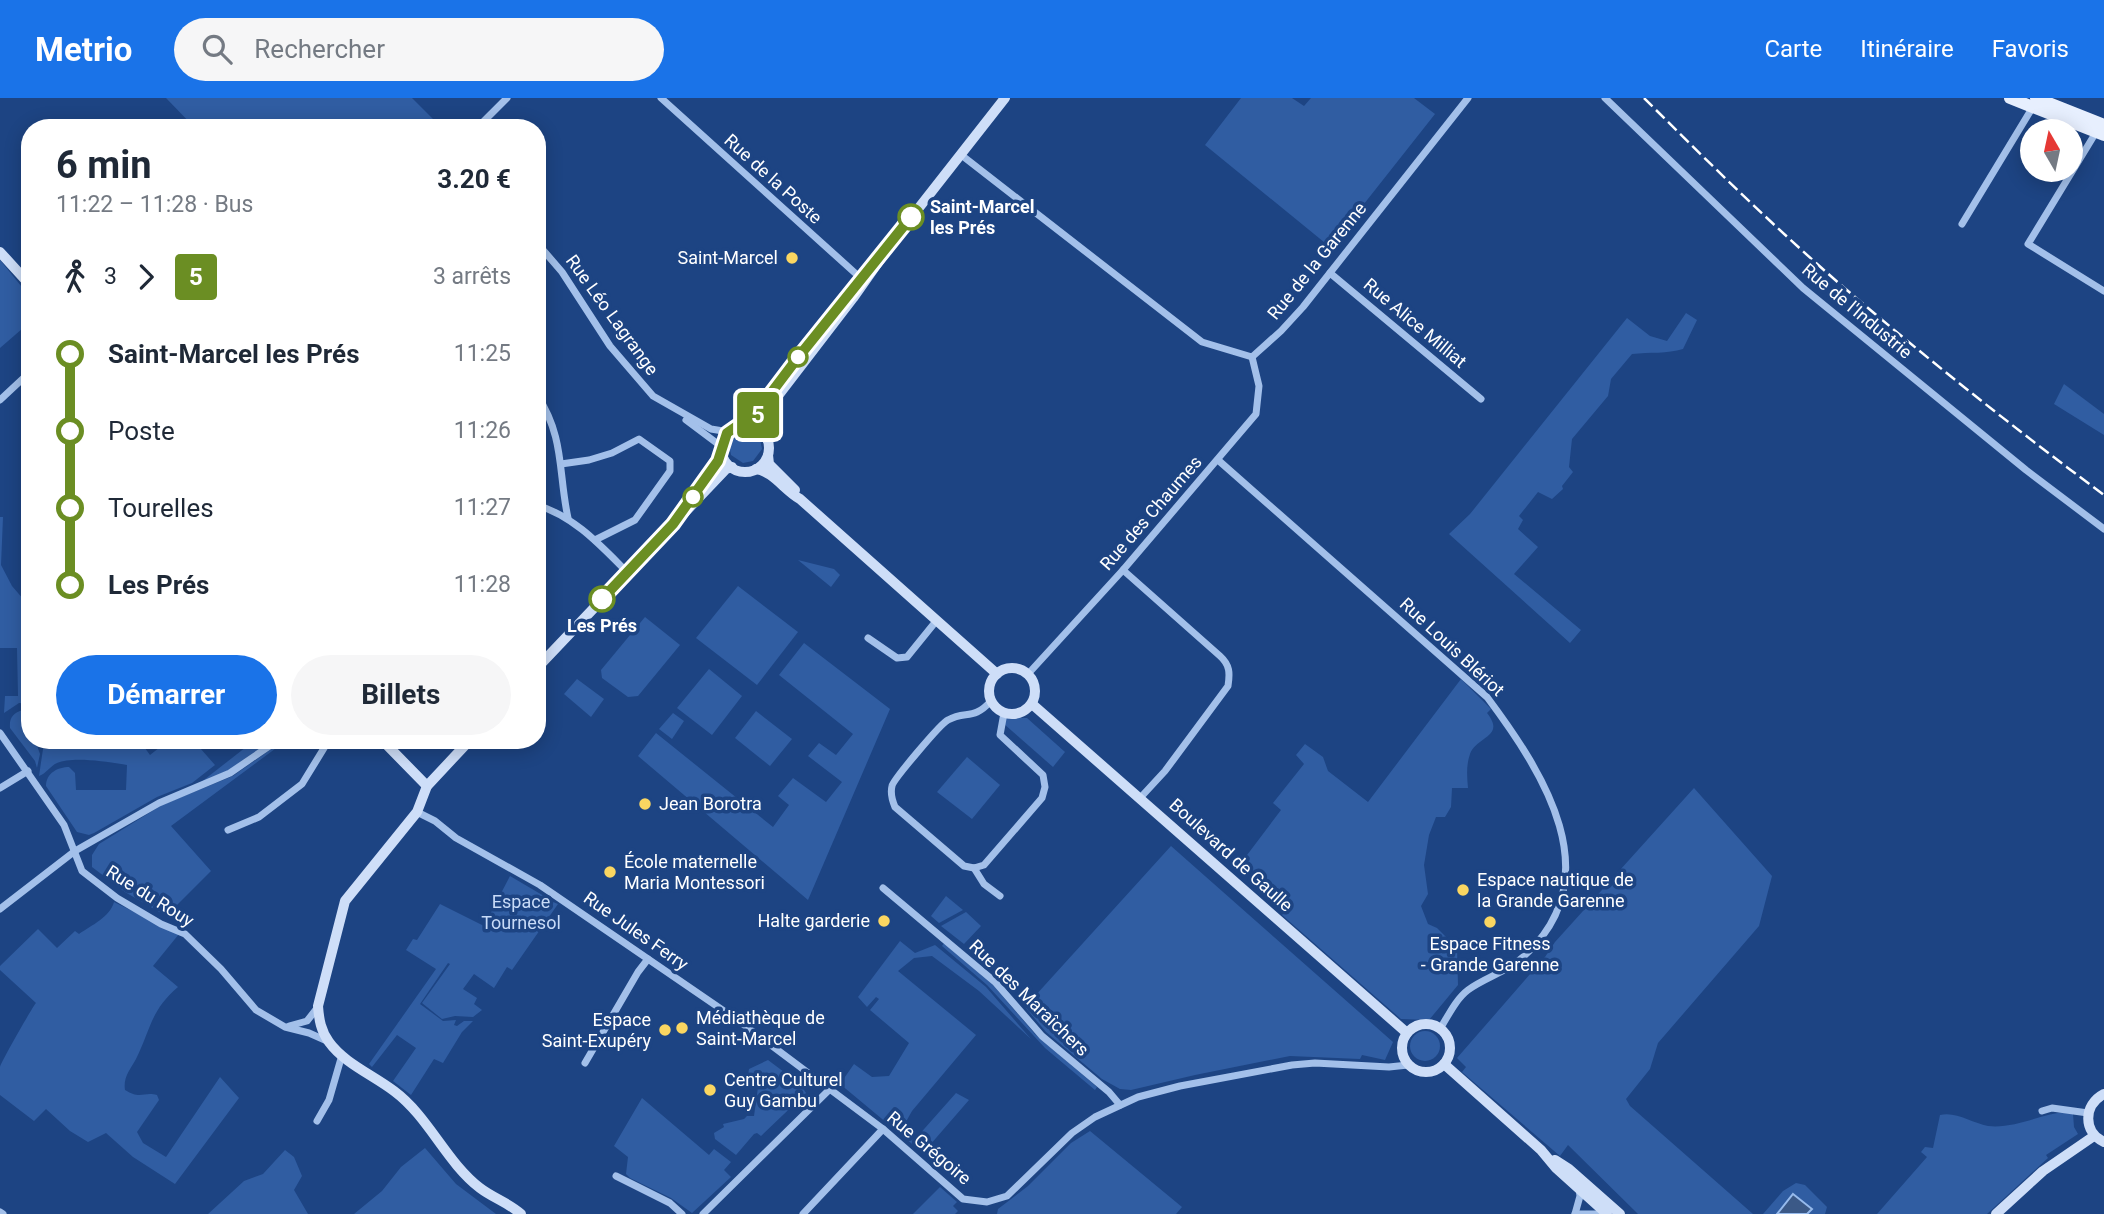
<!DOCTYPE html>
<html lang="fr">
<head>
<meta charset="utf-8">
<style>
	:root { --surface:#fff; --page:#f6f6f7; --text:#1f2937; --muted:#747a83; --accent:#1a73e8 }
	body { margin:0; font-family:Roboto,sans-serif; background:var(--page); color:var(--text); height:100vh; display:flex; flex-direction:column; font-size:26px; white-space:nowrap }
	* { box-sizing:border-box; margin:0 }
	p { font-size:23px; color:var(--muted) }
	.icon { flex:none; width:38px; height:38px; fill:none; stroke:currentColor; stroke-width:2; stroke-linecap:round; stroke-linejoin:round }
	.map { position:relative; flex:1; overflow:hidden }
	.details { position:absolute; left:21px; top:21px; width:525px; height:630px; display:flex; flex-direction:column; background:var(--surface); border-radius:28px; box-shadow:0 4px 18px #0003 }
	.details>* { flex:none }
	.badge { padding:0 14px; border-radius:5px; font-size:24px; line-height:46px }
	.needle { width:46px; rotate:351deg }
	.fabs { position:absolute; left:2020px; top:21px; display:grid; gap:14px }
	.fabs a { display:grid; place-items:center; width:63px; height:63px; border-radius:50%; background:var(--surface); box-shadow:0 4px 18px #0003; font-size:35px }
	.map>.badge { position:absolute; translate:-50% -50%; box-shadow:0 0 0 4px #fff }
	.legs { display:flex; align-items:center; gap:10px; height:77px; padding:0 35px; font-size:23px }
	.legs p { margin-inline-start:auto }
	.head { display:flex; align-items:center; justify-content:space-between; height:119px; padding:0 35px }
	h1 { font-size:38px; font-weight:700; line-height:52px }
	.primary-button { display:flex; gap:14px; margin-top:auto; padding:14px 35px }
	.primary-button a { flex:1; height:80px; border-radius:42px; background:var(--accent); color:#fff; font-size:28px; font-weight:700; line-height:80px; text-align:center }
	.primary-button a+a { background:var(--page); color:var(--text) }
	ul { padding:0 35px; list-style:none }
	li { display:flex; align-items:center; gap:24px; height:77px; font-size:26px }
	li i { display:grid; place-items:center; width:10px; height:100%; margin:0 9px; background:currentColor }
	li i::after { content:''; width:18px; height:18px; margin:-9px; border:5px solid; border-radius:50%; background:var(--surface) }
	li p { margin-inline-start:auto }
	li:first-child i { background:linear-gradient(#0000 50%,currentColor 0) }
	li:last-child i { background:linear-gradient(currentColor 50%,#0000 0) }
	header { display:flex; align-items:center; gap:42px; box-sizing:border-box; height:98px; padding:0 35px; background:var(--accent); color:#fff }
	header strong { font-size:33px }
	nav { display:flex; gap:38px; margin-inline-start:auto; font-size:24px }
	.search { width:490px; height:63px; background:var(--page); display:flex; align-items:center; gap:18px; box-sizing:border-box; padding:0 24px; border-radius:38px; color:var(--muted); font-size:26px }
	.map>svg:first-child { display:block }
	.green { fill:#305da2 }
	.water { fill:#3b5987; stroke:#96baec; stroke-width:2 }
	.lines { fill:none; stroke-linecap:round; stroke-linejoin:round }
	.street { stroke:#a3c0ea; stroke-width:7 }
	.secondary { stroke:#cedef8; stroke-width:10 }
	.primary { stroke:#e7effe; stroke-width:12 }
	.rail { stroke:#fff; stroke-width:2.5; stroke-dasharray:12 5; stroke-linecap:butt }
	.line-1-casing { stroke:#fff; stroke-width:16 }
	.line-1 { stroke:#6b8e23; stroke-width:10 }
	.stop-1-dot { fill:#fff; stroke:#6b8e23; stroke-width:3.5 }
	.poi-dot { fill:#fad661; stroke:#1d4483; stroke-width:2.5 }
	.labels { text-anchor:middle; stroke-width:7; stroke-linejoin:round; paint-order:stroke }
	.street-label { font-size:18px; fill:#fff; stroke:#1d4483 }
	.stop-label { font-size:18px; font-weight:bold; fill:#fff; stroke:#1d4483; text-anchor:start }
	.poi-label { font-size:18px; fill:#fff; stroke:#1d4483; text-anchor:start }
	.park-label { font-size:18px; fill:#c8dbf8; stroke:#1d4483 }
</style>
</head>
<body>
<header>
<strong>Metrio</strong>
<div class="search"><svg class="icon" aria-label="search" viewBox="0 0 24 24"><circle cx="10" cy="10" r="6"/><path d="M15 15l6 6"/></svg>Rechercher</div>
<nav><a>Carte</a><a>Itinéraire</a><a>Favoris</a></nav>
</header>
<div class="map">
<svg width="2104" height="1116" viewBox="0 0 2104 1116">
	<rect width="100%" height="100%" fill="#1d4483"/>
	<g class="green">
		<path d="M 166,0 L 412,0 L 442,30 L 195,30 Z"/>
		<path d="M 1241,0 L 1292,0 L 1304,8 L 1311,0 L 1414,0 L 1435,16 L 1330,149 L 1205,47 Z"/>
		<path d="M 0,162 L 30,199 L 30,224 L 0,250 Z"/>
		<path d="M 1686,215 L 1697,222 L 1683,251 C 1667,256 1650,254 1632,256 L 1611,281 L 1608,298 L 1572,341 L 1569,369 L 1573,374 L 1562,388 L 1563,391 L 1552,401 L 1538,394 L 1519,418 L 1523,422 L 1518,431 L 1538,449 L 1514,476 L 1581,532 L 1570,545 L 1449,436 L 1470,416 L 1627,220 L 1650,238 L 1667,243 Z"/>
		<path d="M 2064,286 L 2104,316 L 2104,337 L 2054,306 Z"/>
		<path d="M 748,333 L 760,341 L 762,351 L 753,363 L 743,365 L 731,357 L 729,346 L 738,335 Z"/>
		<path d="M 0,419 L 3,419 L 1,467 L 12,488 L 30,509 L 30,606 L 19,605 L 4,615 L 5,598 L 18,598 L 17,550 L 0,550 Z"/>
		<path d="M 798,462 L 834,471 L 840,477 L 831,489 Z"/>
		<path d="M 738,488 L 798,534 L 757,587 L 696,540 Z"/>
		<path d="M 645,519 L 680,547 L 638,598 L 628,599 L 602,580 L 601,572 Z"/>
		<path d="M 804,545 L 890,611 L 808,802 L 638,658 L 656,635 L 773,729 L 789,707 L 778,698 L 793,680 L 826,704 L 842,684 L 808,658 L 819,645 L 836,657 L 853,636 L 779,577 Z"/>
		<path d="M 709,571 L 742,598 L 712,637 L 677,610 Z"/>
		<path d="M 577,581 L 604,601 L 591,619 L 564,596 Z"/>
		<path d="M 1461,581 L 1491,611 L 1487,615 C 1506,639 1477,638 1470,656 C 1466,667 1467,679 1468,690 L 1452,690 L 1451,709 L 1445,719 L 1436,719 L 1429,737 L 1424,767 L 1428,796 L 1421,808 L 1428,826 L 1437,830 L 1457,850 L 1458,887 L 1429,922 L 1401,921 L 1282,817 L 1292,805 L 1241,765 L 1281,712 L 1273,705 L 1304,666 L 1296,657 L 1305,646 L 1323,659 L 1328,673 L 1368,704 Z"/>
		<path d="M 23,612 L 30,615 L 30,642 L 35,642 L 40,656 L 37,670 L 35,663 L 10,630 C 9,620 13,615 23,612 Z"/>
		<path d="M 756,613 L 792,641 L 770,668 L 735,640 Z"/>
		<path d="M 673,615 L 684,623 L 672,641 L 659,631 Z"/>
		<path d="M 1008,620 L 1027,620 L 1065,654 L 1053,669 L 1004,626 L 1004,622 Z"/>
		<path d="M 58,642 L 139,642 L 150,657 L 169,642 L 193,642 L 215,667 L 192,685 L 157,699 L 94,735 L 89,737 L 77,734 L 46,688 C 46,675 58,669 69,669 L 75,675 L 76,692 L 126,692 L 127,667 C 109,664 73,658 57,665 C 50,668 47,675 39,678 L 43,651 L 57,651 Z"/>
		<path d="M 255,642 L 269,644 L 229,672 L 200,685 Z"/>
		<path d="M 284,642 L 287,642 L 171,728 L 211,773 L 166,818 L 125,794 L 92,769 L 92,757 L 99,746 L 162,707 L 233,678 Z"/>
		<path d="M 967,659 L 1000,687 L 972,721 L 937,694 Z"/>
		<path d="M 1694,690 L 1772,778 L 1759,828 L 1658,945 L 1650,971 L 1626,1001 L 1630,1008 L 1753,1116 L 1638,1116 L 1568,1047 L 1560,1058 L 1462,974 L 1466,969 L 1457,960 L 1545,859 L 1555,844 Z"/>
		<path d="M 1171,748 L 1393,944 L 1385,962 L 1362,957 L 1360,961 L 1290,958 L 1195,977 L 1131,992 L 1120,991 L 1102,981 L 1046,934 L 1025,909 Z"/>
		<path d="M 510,778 L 549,801 L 546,805 L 550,808 L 553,804 L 558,806 L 512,872 L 507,869 L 494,890 L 474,876 L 463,891 L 477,900 L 474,906 L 482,912 L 473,919 L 455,918 L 442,921 L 422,905 L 450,866 L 448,865 L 420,906 L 443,923 L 456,922 L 454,927 L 457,928 L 464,923 L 473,923 L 462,934 L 443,965 L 434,961 L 411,997 L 393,983 L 416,950 L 397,937 L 372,969 L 369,966 L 436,871 L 406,852 L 413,841 L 417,842 L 440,806 L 484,828 Z"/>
		<path d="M 946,798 L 963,812 L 939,825 L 931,818 Z"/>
		<path d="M 114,804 L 179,836 L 153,868 L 178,889 C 150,913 151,931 136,961 C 130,972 123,979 125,992 C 141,1002 144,993 157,997 L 159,1002 L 137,1034 L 143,1045 L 166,1059 L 220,979 L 239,1000 L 175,1086 L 133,1059 L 106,1035 L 88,1044 L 70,1033 L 46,1011 L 34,1023 L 0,997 C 0,988 0,977 0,969 C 1,964 33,908 36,905 L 0,872 L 0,868 L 38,831 L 57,850 L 75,833 L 79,836 C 92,827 110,819 114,804 Z"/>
		<path d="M 966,814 L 981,828 L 964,846 L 941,828 Z"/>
		<path d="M 900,843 L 915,855 L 935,847 L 986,889 L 1031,941 L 979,893 L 932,858 L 914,860 L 898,873 L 976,937 L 912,1013 L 903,1029 L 917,1039 L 956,995 L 969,1002 L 923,1055 L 840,986 L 854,966 L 872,979 L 889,978 L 909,945 L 870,912 L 879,901 L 876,899 L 867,909 L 858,899 Z"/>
		<path d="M 944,845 L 993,887 L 1035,936 L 1097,989 L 1095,992 L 1045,950 L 987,887 L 942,848 Z"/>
		<circle cx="1425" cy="948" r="15"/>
		<path d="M 768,962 L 800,986 L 806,995 L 761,1038 L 757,1035 L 754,1036 L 736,1057 L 715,1041 L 714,1035 L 724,1029 L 723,1026 L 744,1021 L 747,1018 L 754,1018 L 759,982 L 748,977 L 749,971 Z"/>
		<path d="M 642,1000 L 709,1057 L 714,1051 L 731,1064 L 724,1072 L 731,1079 L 692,1115 L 671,1100 L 630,1080 L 626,1076 L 628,1059 L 614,1048 Z"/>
		<path d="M 2066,1014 L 2073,1016 L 2074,1029 L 2078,1036 L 2046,1057 L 2048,1060 L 1987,1116 L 1877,1116 L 1927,1059 L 1921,1054 L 1925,1049 L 1933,1050 L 1940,1017 C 1956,1013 1972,1025 1988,1028 C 2014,1031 2040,1016 2066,1014 Z"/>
		<path d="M 1090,1033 L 1182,1109 L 1176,1116 L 997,1116 L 998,1111 L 1028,1088 L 1071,1045 Z"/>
		<path d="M 425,1050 L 456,1086 L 496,1116 L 354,1116 L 382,1093 L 401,1069 Z"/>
		<path d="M 285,1052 L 294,1059 L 302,1078 L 294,1092 L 308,1116 L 208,1116 L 244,1083 L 263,1076 Z"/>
		<path d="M 1796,1085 L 1805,1087 L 1827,1109 L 1825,1116 L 1763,1116 L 1783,1093 Z"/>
		<path d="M 940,1089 L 957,1104 L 953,1108 L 958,1113 L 955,1116 L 913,1116 Z"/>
	</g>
	<path class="water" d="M 1793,1096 L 1812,1111 L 1807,1116 L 1777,1116 Z"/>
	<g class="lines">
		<g class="street">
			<path d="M 661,0 L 865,184"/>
			<path d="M 1605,0 L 1803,190 L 2026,372 L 2104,431"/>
			<path d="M 477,30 L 507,0"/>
			<path d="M 2098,31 L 2028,146 L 2104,193"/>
			<path d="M 960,56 L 1202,244 L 1252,259"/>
			<path d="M 1962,126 L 2034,7"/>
			<path d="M 537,145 L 562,174 L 610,248 L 653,298 L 711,331 L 723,333 L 732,331"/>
			<path d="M 1330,175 L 1481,301"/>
			<path d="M 1252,259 L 1281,233 L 1303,209 L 1468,0"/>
			<path d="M 537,297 C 565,340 558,374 568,420"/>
			<path d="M 0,302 L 30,274"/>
			<path d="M 686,322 L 722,349"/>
			<path d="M 1218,362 L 1487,599 C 1543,674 1612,780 1523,859 C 1507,874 1486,879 1468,892 C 1456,901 1448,918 1440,931"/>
			<path d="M 561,366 L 589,362 L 612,355 L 639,341 L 670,363 L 670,373 L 635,422 L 595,442"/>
			<path d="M 537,407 C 575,419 600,447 627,474"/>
			<path d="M 1123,472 L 1220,558 C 1230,567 1230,575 1228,588 L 1165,673 L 1141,699"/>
			<path d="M 868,540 L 897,560 L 907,559 L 937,522"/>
			<path d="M 1028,576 L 1123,472 L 1256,316 L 1259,288 L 1252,259"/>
			<path d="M 991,603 C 973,623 966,612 948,622 C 941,625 893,682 892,688 C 890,696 892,702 895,709 L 964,768 L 974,770 L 984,767 L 1042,700 L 1045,689 L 1043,677 L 1000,637 L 1004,615"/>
			<path d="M 0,635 L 64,727 L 82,773 L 117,800 L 161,826 L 185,836 L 221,871 L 256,912 L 285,929 L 309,935 L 327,943"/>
			<path d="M 0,690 L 28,673"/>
			<path d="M 417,714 L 435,723 L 456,740 L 540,787 L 740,924 L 883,1031 L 963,1101 L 987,1104 L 1007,1098 L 1072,1035 L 1095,1019 L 1138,999 L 1180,988 L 1292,967 L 1315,965 L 1389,969 L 1408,967"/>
			<path d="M 228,732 L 259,719 L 302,686 L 329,642"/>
			<path d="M 974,770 L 984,786 L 1000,798"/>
			<path d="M 883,790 L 995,884 L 1042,938 L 1109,994 L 1120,1007"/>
			<path d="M 0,811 L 75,753 L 159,705 L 230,675 L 278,642"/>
			<path d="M 289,928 L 307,923 L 318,909"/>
			<path d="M 585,965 L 638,874 L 648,861"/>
			<path d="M 2042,1013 L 2052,1010 L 2088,1015"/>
			<path d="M 317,1023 L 329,1002 L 342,957"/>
			<path d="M 616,1078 L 670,1105 L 682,1116"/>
			<path d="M 0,1114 L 3,1116"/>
			<path d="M 703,1116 L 830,991"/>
			<path d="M 803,1116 L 883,1031"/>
			<path d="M 1575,1116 L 1606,1116"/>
			<path d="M 1575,1116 L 1580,1098 L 1579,1090"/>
		</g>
		<g class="secondary">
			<path d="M 0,154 L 30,187"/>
			<circle cx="745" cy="350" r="24"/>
			<path d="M 750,327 L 756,324 L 766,302 L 850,193"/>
			<path d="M 767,341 L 769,315 L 774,303 L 853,200 L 896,139 L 1005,0"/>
			<path d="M 768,357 L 769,366 L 795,392"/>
			<path d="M 756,371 C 773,373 785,393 800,401 L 997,576"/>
			<path d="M 697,393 L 722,354"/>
			<circle cx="1012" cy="593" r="23"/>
			<path d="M 537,570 L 726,371 L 732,369"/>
			<path d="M 1032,606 L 1407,935"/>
			<path d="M 382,642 L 427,688"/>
			<path d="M 470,642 L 427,688 L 417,714 L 345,803 L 318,908 C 319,922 321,933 329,944 C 344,965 373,977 394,993 C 429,1019 446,1064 480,1090 C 493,1100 509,1105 521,1116"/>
			<circle cx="1426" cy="950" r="24"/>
			<path d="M 1444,966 L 1541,1052 L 1556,1070 L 1607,1116"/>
			<path d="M 2104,996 C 2083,1007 2083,1034 2104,1044"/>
			<path d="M 1555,1062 L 1569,1071 L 1620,1116"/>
			<path d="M 1996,1116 L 2043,1073 L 2094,1038"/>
		</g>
		<g class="primary">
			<path d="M 2010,0 L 2104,37"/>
			<path d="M 2036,0 L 2104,27"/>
		</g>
		<path class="rail" d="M 1644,0 C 1708,64 1773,128 1841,187 C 1926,260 2014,330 2104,397"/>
	</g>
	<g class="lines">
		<g class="line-1-casing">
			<path id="line-1" d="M 602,501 L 673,426 L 718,363 L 727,335 L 737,328 L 756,324 L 762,307 L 796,262 L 911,119"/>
		</g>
		<use href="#line-1" class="line-1"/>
	</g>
	<g class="stop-1-dot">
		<circle cx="911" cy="119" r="12"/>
		<circle cx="798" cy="259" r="9"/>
		<circle cx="693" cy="399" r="9"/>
		<circle cx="602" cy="501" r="12"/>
	</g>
	<g class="poi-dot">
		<circle cx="792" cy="160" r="7"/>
		<circle cx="645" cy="706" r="7"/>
		<circle cx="610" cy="774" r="7"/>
		<circle cx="1463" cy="792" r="7"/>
		<circle cx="884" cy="823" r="7"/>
		<circle cx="1490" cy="824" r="7"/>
		<circle cx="682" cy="930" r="7"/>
		<circle cx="665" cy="932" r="7"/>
		<circle cx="710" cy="992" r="7"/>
	</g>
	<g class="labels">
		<g class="street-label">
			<text transform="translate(773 81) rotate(42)" y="6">Rue de la Poste</text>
			<text transform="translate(1317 163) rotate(-51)" y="6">Rue de la Garenne</text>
			<text transform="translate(1857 213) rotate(40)" y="6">Rue de l'Industrie</text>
			<text transform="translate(612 217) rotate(54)" y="6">Rue Léo Lagrange</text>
			<text transform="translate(1415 225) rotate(40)" y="6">Rue Alice Milliat</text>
			<text transform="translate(1151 415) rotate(-49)" y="6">Rue des Chaumes</text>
			<text transform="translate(1452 549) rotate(43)" y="6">Rue Louis Blériot</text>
			<text transform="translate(1231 757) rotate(42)" y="6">Boulevard de Gaulle</text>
			<text transform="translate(150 798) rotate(32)" y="6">Rue du Rouy</text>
			<text transform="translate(636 833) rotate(35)" y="6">Rue Jules Ferry</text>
			<text transform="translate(1029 900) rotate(44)" y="6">Rue des Maraîchers</text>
			<text transform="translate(929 1050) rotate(40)" y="6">Rue Grégoire</text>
		</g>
		<g class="stop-label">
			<text x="930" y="115">Saint-Marcel<tspan x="930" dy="21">les Prés</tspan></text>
			<text x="602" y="534" text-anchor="middle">Les Prés</text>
		</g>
		<g class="poi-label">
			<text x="778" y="166" text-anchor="end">Saint-Marcel</text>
			<text x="659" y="712">Jean Borotra</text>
			<text x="624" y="770">École maternelle<tspan x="624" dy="21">Maria Montessori</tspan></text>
			<text x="1477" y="788">Espace nautique de<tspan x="1477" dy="21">la Grande Garenne</tspan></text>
			<text x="870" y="829" text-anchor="end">Halte garderie</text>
			<text x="1490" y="852" text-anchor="middle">Espace Fitness<tspan x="1490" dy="21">- Grande Garenne</tspan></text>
			<text x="696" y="926">Médiathèque de<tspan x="696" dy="21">Saint-Marcel</tspan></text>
			<text x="651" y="928" text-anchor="end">Espace<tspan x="651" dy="21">Saint-Exupéry</tspan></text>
			<text x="724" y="988">Centre Culturel<tspan x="724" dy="21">Guy Gambu</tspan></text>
		</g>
		<g class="park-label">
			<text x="521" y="810">Espace<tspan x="521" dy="21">Tournesol</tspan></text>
		</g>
	</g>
</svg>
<div class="fabs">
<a><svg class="needle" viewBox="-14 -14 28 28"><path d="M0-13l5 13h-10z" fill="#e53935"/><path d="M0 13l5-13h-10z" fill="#747a83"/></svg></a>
</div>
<b class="badge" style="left:758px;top:317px;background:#6b8e23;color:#fff">5</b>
<section class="details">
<div class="head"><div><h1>6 min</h1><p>11:22 – 11:28 · Bus</p></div><b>3.20 €</b></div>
<div class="legs"><svg class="icon" aria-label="walk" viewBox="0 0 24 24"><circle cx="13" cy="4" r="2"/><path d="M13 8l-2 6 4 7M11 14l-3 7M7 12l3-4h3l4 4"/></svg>3<svg class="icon" aria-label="forward" viewBox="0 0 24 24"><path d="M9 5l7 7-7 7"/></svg><b class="badge" style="background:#6b8e23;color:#fff">5</b><p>3 arrêts</p></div>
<ul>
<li><i style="color:#6b8e23"></i><b>Saint-Marcel les Prés</b><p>11:25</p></li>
<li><i style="color:#6b8e23"></i><span>Poste</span><p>11:26</p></li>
<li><i style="color:#6b8e23"></i><span>Tourelles</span><p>11:27</p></li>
<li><i style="color:#6b8e23"></i><b>Les Prés</b><p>11:28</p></li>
</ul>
<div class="primary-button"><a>Démarrer</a><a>Billets</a></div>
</section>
</div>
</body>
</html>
